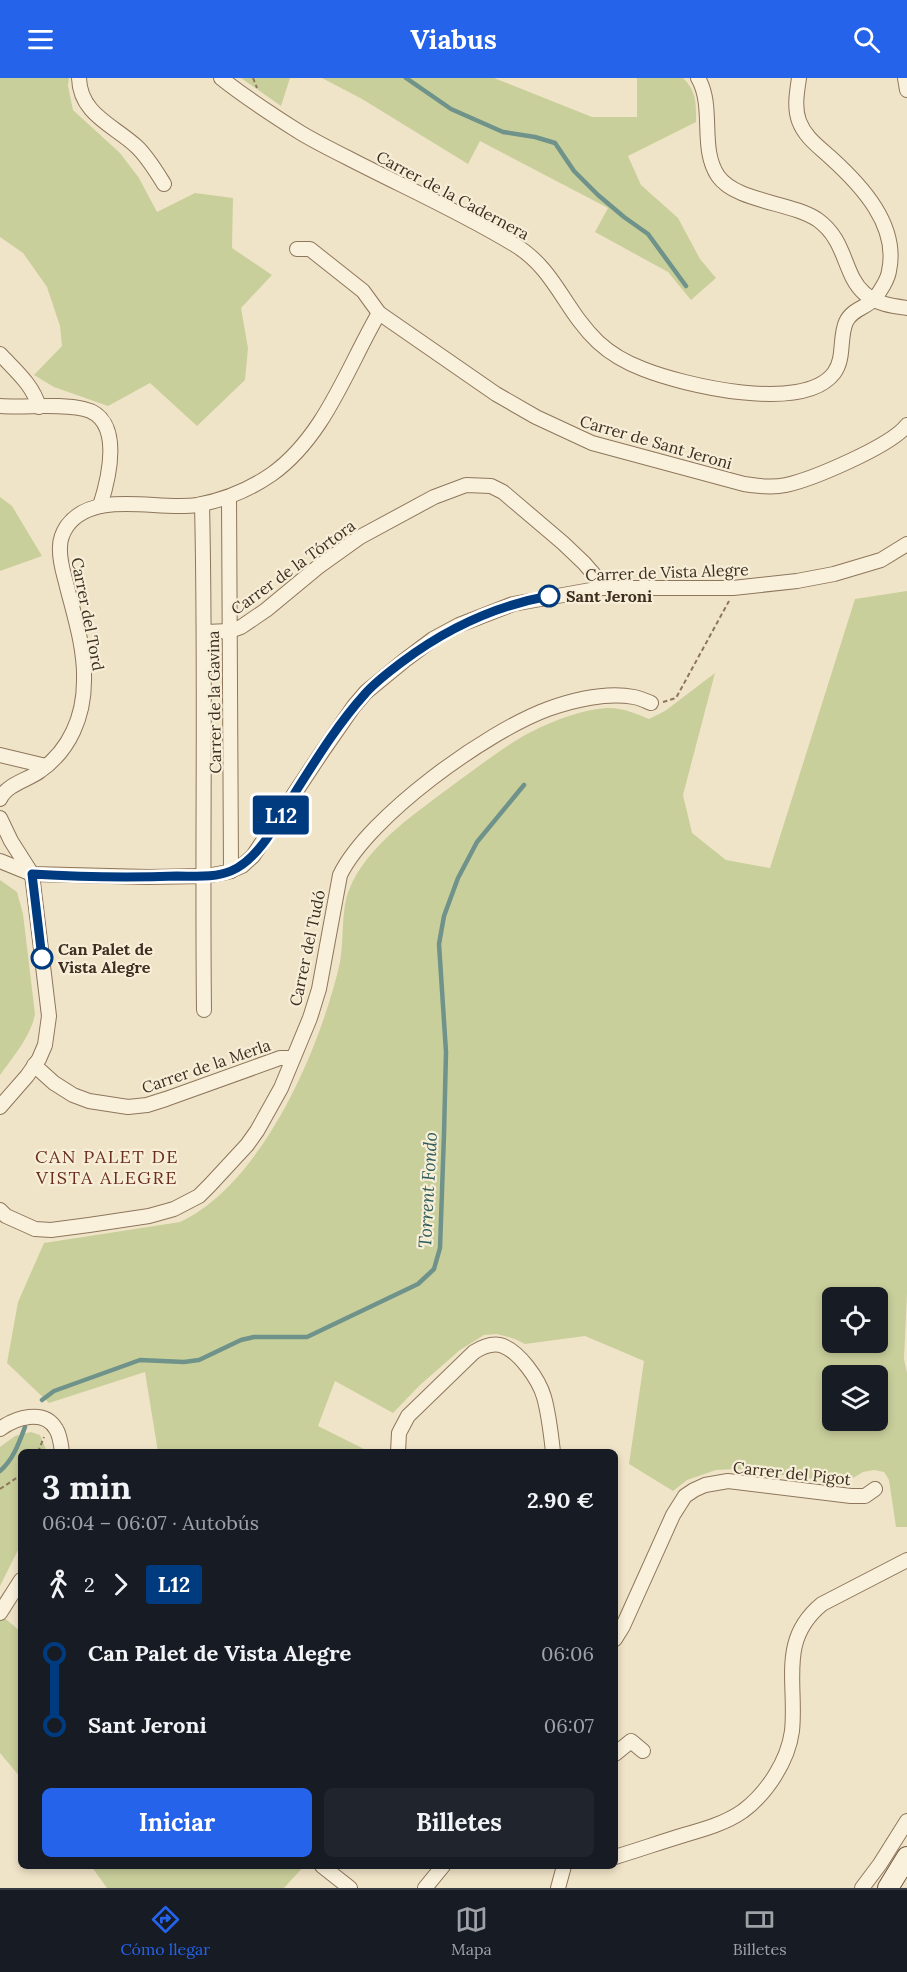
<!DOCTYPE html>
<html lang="es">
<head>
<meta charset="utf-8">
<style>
	:root { --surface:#171b24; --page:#20242c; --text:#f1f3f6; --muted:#9ea1a6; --line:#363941; --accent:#2563eb }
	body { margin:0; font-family:Lora,serif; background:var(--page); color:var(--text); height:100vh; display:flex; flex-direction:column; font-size:22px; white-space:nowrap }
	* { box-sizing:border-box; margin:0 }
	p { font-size:20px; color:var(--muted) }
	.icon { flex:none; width:33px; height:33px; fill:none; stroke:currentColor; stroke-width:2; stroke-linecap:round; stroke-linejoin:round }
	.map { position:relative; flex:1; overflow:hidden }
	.sheet { position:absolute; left:18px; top:1371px; width:600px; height:420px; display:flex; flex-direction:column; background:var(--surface); border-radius:9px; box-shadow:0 3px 9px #0003 }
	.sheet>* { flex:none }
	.badge { padding:0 12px; border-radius:4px; font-size:21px; line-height:39px }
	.fabs { position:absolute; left:822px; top:1209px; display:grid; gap:12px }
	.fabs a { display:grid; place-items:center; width:66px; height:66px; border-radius:9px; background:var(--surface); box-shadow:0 3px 9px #0003; font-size:30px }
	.map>.badge { position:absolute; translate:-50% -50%; box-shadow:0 0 0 3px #fff }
	.legs { display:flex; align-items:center; gap:9px; height:66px; padding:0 24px; font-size:20px }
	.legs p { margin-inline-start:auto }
	.head { display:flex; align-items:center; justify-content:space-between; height:102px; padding:0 24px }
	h1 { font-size:33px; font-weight:800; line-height:45px }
	.button { display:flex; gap:12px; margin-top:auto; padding:12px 24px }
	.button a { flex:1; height:69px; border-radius:9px; background:var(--accent); color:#fff; font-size:24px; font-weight:800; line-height:69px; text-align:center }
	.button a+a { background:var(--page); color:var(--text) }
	ul { padding:0 24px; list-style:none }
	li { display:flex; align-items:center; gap:21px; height:72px; font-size:22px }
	li i { display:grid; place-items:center; width:9px; height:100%; margin:0 8px; background:currentColor }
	li i::after { content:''; width:15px; height:15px; margin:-8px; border:4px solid; border-radius:50%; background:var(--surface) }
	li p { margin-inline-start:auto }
	li:first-child i { background:linear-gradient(#0000 50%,currentColor 0) }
	li:last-child i { background:linear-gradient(currentColor 50%,#0000 0) }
	header { display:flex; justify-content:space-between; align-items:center; height:78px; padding:0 24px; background:var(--accent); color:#fff; font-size:27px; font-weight:800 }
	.menu { display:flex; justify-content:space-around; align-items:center; height:84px; border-top:2px solid var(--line); background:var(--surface); font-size:16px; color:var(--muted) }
	.menu a { display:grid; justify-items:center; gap:3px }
	.menu .on { color:var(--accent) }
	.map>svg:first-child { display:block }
	.green { fill:#c9cf9b; fill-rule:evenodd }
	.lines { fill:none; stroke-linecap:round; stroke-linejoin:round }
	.stream { stroke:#6f938a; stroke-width:4.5 }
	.minor-casing { stroke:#8d765c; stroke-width:16 }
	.secondary-casing { stroke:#6f573f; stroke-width:22 }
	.path { stroke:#8d765c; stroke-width:2; stroke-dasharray:4.5 3; stroke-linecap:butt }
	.minor { stroke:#faf1dc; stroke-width:14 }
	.secondary { stroke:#faf1dc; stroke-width:20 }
	.line-1-casing { stroke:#fff; stroke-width:14 }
	.line-1 { stroke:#003b80; stroke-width:9 }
	.stop-1-dot { fill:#fff; stroke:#003b80; stroke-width:3 }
	.labels { text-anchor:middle; stroke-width:4.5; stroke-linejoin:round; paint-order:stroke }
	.street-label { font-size:16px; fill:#3d2e20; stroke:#f7eed8 }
	.stop-label { font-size:16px; font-weight:bold; fill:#3d2e20; stroke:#f7eed8; text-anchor:start }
	.neighbourhood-label { font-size:18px; letter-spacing:1.5px; fill:#6b2e1e; stroke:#f7eed8 }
	.water-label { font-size:18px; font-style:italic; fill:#2f5d5a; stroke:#f7eed8 }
</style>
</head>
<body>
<header><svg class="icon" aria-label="menu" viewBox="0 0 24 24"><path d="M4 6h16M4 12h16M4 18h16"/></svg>Viabus<svg class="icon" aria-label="search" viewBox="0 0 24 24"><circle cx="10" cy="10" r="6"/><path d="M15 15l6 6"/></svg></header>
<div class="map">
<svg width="907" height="1810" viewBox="0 0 907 1810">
	<rect width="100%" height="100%" fill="#f0e4c8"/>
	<g class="green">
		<path d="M 0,0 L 69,0 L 68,8 L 73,32 L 120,75 L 139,100 L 157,134 L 195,115 L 233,120 L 232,170 L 272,197 L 241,230 L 248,270 L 245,302 L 197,348 L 150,305 L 108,328 L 54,309 L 34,297 L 62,268 L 60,248 L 47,209 L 23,175 L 0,159 Z"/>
		<path d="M 241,0 L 290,0 L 281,28 Z"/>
		<path d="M 322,0 L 494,0 L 592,39 L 637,39 L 637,0 L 683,0 C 697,14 696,25 696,44 L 628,78 L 641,107 L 678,140 L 700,181 L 716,200 L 691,222 L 668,194 L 595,154 L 608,130 L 480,63 L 468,86 L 362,21 Z"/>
		<path d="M 0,419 L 12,428 L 42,478 L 0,493 Z"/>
		<path d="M 907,513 L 907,1215 L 904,1281 L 907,1295 L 907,1449 L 896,1449 L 889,1402 L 884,1394 L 874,1392 L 863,1394 L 845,1405 L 738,1391 L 716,1392 L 687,1402 L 673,1413 L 629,1386 L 644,1283 L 585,1258 L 525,1266 L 515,1261 L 497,1256 L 484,1257 L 460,1272 L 420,1307 L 393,1335 L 335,1303 L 318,1348 L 370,1374 L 158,1374 L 145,1294 L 49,1325 L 7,1285 L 18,1224 L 44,1165 L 180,1144 C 263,1105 321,969 340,884 C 344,862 341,832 349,812 C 367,766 419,733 457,704 C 484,685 510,663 541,649 C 561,640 583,632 606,630 C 621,629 635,635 649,641 L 665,633 L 715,595 L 683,717 L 692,755 L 726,782 L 770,790 L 855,521 ZM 832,1220 L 878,1220 L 878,1264 L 832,1264 ZM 832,1298 L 878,1298 L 878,1342 L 832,1342 Z"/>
		<path d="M 0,802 L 17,814 L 23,836 L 35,936 C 31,958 13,979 0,997 Z"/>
		<path d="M 31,1354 L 40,1357 L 47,1374 L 21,1374 L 21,1466 L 0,1508 L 0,1369 L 15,1358 Z"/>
		<path d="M 0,1536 L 21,1554 L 21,1700 L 0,1675 Z"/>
		<path d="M 91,1788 L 304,1788 L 284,1810 L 107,1810 Z"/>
	</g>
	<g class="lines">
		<g class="stream">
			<path d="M 406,0 L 451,31 L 503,54 L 535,59 L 555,65 L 574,93 L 598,117 L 624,139 L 648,156 L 686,208"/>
			<path d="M 42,1322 L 54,1313 L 140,1282 L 184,1284 L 199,1282 L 241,1262 L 254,1259 L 307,1259 L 418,1206 L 434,1191 L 440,1170 L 444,1056 L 446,974 L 439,866 L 444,838 L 458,800 L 477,764 L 524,707"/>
			<path d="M 0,1393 C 13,1382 19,1365 25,1349"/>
		</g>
		<g class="minor-casing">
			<g id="minor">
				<path d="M 79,0 C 80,36 113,47 136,68 C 147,78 156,93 164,106"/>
				<path d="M 221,0 C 246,20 274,38 301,55 C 316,64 332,72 348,80 C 404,109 461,134 515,167 C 555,191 565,233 598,264 C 611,276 627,285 643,291 C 683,307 803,336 834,295 C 845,280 839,260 846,244 C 852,231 866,230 874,221 C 880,214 888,201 889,193 C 899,147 861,107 830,79 C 818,68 805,59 799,43 C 794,29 797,14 799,0"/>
				<path d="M 698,0 C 715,29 699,70 718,98 C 736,124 792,124 818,142 C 847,163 843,196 864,215 C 876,226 892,228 907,230"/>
				<path d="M 905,0 L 907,12"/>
				<path d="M 297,171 L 310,171 L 363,213 L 379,235 L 496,316 L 536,339 L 592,365 L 744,406 C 758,408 772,410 786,407 C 813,401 891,368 907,347"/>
				<path d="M 0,276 C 15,292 33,307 39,329"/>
				<path d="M 0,328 C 26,330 58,325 84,331 C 124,340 109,400 100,428"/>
				<path d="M 229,419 L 231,793"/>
				<path d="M 202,426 C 206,595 202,763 204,932"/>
				<path d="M 205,554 L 230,553 L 241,549 L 266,532 L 318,489 L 360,459 L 434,419 L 466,407 L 491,408 L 503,414 L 563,465 L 584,485 L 597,500 L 602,510"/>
				<path d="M 0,677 L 46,688"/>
				<path d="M 0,721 C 7,706 28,702 40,693 C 70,672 84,638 84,603 C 85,571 75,540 67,509 C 64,496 59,483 60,469 C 60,462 63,454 67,448 C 94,411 157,433 197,427 C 224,422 249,412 272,396 C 325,358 347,290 379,235"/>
				<path d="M 0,740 L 11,763 L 32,796 L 49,938 L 45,967 L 39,981 L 27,998 L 0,1029"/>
				<path d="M 0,783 L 32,796 L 148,799 L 206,798 L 228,794 L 242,788 L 253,778 L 322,674 L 354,628 L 366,614 L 405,582 L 433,561 L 459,547 L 513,526 L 602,510 L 733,510 L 797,503 L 834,496 L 881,482 L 907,466"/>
				<path d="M 34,987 L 54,1005 L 73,1017 L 89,1023 L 128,1029 L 147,1027 L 166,1021 L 280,980 L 293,980"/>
				<path d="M 0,1132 L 6,1138 L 35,1151 L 51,1152 L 89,1147 L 149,1138 L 174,1131 L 199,1118 L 210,1107 L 247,1067 L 257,1053 L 281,1010 L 310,940 L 319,911 L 340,797 C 369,738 486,654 548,631 C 573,622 607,614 634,619 C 640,620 646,623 651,625"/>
				<path d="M 0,1351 C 15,1340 44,1330 56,1351 C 60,1357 61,1367 62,1374"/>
				<path d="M 398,1374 L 399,1355 L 408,1338 L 474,1274 C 482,1269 491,1265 500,1267 C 519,1272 539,1302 544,1319 C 549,1337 551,1356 553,1374"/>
				<path d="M 0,1535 L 21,1502"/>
				<path d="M 615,1561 L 623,1548 L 673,1437 L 685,1418 L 694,1412 L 705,1407 L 728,1403 L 851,1418 L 865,1418 L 875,1411"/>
				<path d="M 615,1676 L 631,1663 L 643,1673"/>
				<path d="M 615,1779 C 638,1772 661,1764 684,1757 C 705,1751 726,1745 743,1733 C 767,1715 788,1683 792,1653 C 797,1605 778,1562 822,1526 L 907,1482"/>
				<path d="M 322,1788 L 350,1810"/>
				<path d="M 425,1810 L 443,1788"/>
				<path d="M 558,1810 L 564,1788"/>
				<path d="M 862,1810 L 880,1786 L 907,1743"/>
			</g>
		</g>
		<g class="secondary-casing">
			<path id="secondary" d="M 888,1810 L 907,1779"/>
		</g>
		<g class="path">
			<path d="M 253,0 L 257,10"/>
			<path d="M 663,624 L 676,620 L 729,523"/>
			<path d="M 38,1374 L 44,1359"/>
			<path d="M 0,1411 L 21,1397"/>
		</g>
		<use href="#minor" class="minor"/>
		<use href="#secondary" class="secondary"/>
	</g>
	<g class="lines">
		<g class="line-1-casing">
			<path id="line-1" d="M 42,880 L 32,796 C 80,799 129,800 177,798 C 195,798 215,800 231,793 C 260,781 280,739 296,713 C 317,680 338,646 364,617 C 375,604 389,594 402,584 C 447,550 494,528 549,518"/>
		</g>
		<use href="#line-1" class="line-1"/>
	</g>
	<g class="stop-1-dot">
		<circle cx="549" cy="518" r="10"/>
		<circle cx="42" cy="880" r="10"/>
	</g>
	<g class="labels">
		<g class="street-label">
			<text transform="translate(453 117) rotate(28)" y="6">Carrer de la Cadernera</text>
			<text transform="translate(656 364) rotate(16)" y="6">Carrer de Sant Jeroni</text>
			<text transform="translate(293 489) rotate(-36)" y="6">Carrer de la Tórtora</text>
			<text transform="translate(667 494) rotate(-2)" y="6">Carrer de Vista Alegre</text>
			<text transform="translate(88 536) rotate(79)" y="6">Carrer del Tord</text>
			<text transform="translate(214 624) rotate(-91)" y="6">Carrer de la Gavina</text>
			<text transform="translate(307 870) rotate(-78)" y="6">Carrer del Tudó</text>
			<text transform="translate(206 988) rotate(-19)" y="6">Carrer de la Merla</text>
			<text transform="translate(792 1395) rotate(6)" y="6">Carrer del Pigot</text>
		</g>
		<g class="stop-label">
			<text x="566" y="524">Sant Jeroni</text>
			<text x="58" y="877">Can Palet de<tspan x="58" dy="18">Vista Alegre</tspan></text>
		</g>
		<g class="neighbourhood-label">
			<text x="107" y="1085">CAN PALET DE<tspan x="107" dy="21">VISTA ALEGRE</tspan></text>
		</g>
		<g class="water-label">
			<text transform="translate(428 1112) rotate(-87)" y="6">Torrent Fondo</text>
		</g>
	</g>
</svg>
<div class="fabs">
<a><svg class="icon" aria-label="locate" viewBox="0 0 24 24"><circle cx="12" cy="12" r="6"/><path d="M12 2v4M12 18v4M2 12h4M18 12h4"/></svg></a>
<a><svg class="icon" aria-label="layers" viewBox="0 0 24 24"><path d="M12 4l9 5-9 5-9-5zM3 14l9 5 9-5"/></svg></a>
</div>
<b class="badge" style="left:281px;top:737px;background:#003b80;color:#fff">L12</b>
<section class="sheet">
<div class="head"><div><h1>3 min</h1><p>06:04 – 06:07 · Autobús</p></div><b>2.90 €</b></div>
<div class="legs"><svg class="icon" aria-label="walk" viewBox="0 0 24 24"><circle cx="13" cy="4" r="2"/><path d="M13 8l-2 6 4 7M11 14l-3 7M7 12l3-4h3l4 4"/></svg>2<svg class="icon" aria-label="forward" viewBox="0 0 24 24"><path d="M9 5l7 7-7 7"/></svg><b class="badge" style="background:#003b80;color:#fff">L12</b></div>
<ul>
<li><i style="color:#003b80"></i><b>Can Palet de Vista Alegre</b><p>06:06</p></li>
<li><i style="color:#003b80"></i><b>Sant Jeroni</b><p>06:07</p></li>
</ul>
<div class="button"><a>Iniciar</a><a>Billetes</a></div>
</section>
</div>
<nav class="menu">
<a class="on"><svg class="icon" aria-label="directions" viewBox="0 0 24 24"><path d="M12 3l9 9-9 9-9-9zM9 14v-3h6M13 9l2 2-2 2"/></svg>Cómo llegar</a>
<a><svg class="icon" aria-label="map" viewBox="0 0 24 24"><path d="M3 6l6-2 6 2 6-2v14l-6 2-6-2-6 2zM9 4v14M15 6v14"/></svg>Mapa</a>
<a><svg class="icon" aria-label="tickets" viewBox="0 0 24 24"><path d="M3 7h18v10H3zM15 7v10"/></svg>Billetes</a>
</nav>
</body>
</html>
